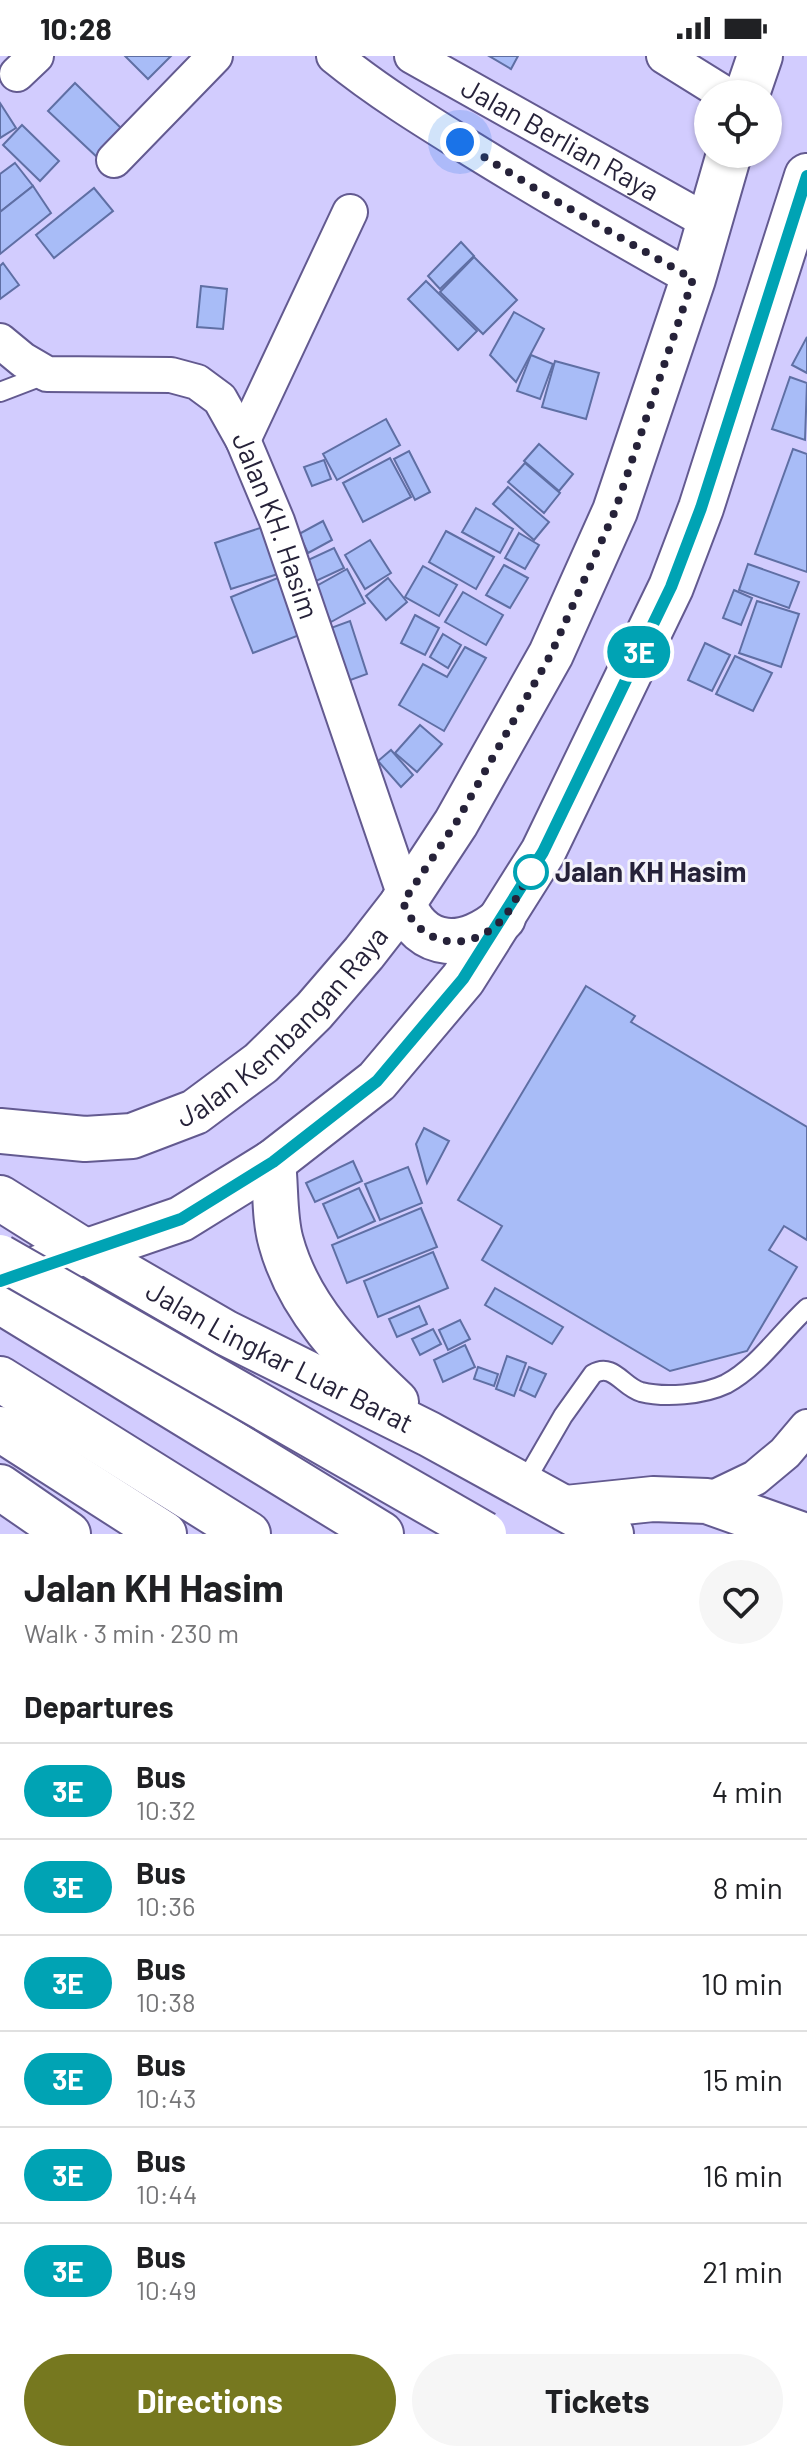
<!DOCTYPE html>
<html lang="en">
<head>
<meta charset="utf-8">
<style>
	:root { --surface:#fff; --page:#f6f6f6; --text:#202124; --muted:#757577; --line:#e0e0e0; --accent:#76781f }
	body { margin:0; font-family:Barlow,sans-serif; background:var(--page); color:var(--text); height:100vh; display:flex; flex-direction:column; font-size:30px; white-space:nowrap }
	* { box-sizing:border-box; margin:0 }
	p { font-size:26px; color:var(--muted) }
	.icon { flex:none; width:44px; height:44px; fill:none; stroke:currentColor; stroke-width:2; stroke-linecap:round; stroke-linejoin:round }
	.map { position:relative; height:1478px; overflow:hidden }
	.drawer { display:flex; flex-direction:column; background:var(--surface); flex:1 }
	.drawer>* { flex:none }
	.badge { padding:0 16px; border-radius:26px; font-size:28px; line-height:52px }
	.buttons { position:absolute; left:694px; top:24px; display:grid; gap:16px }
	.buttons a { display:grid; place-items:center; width:88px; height:88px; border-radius:50%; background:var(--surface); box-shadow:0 2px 6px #0004; font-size:40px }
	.you { position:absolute; width:40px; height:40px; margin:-20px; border:6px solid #fff; border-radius:50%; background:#1a73e8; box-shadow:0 0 0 12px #1a73e833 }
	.map>.badge { position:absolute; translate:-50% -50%; box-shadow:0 0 0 4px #fff }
	h2 { padding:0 24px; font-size:30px; line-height:72px }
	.round { display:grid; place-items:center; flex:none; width:84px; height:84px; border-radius:42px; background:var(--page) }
	.head { display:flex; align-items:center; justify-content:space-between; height:136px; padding:0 24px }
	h1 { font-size:38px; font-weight:700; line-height:60px }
	.action { display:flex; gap:16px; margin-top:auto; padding:16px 24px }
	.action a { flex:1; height:92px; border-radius:48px; background:var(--accent); color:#fff; font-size:32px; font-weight:700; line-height:92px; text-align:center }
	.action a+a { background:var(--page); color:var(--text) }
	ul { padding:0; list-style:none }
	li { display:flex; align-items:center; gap:24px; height:96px; padding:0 24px; border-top:2px solid var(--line) }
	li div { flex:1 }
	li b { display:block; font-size:30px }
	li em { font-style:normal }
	li .badge { min-width:88px; font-weight:700; text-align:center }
	.status { display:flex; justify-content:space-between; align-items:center; height:56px; padding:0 40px; background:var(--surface); direction:ltr }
	.status svg { height:22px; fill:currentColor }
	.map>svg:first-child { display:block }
	.building { fill:#a8bcf7; stroke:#5f6fa4; stroke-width:2 }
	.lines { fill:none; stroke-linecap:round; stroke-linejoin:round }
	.service-casing { stroke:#635a90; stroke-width:22 }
	.minor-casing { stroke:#635a90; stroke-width:38 }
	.secondary-casing { stroke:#635a90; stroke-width:48 }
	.primary-casing { stroke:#635a90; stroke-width:48 }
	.motorway-casing { stroke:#635a90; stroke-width:48 }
	.service { stroke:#fff; stroke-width:18 }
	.minor { stroke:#fff; stroke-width:34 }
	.secondary { stroke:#fff; stroke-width:44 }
	.primary { stroke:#fff; stroke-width:44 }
	.motorway { stroke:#fff; stroke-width:44 }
	.motorway-bridge-casing { stroke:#635a90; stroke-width:48; stroke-linecap:butt }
	.motorway-bridge { stroke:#fff; stroke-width:44 }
	.line-casing { stroke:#fff; stroke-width:18 }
	.line { stroke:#00a3b4; stroke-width:12 }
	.walk { stroke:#262239; stroke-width:8; stroke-dasharray:0 14.4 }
	.stop-dot { fill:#fff; stroke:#00a3b4; stroke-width:4 }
	.labels { text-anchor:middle; stroke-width:6; stroke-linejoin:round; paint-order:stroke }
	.street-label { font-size:28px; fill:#262239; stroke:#f4f3fa }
	.stop-label { font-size:28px; font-weight:bold; fill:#262239; stroke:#f4f3fa; text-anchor:start }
</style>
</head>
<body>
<div class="status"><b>10:28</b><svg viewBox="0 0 49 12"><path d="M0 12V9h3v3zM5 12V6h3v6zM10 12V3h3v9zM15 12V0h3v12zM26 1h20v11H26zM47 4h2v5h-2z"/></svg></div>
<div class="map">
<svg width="807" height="1478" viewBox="0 0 807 1478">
	<rect width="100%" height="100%" fill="#d2ccfe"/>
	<g class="building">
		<path d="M 125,0 L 171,0 L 148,23 Z"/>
		<path d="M 489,0 L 518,0 L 511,13 Z"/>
		<path d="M 75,27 L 124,75 L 98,102 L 48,55 Z"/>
		<path d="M 0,47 L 16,72 L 0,82 Z"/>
		<path d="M 22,69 L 59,105 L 40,125 L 3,89 Z"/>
		<path d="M 15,107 L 33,130 L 0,156 L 0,118 Z"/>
		<path d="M 33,130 L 51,157 L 0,198 L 0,156 Z"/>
		<path d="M 94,132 L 113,155 L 54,202 L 36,179 Z"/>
		<path d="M 461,186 L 474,200 L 440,233 L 428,220 Z"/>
		<path d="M 474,201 L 517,244 L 483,278 L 440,236 Z"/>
		<path d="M 3,207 L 19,229 L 0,243 L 0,210 Z"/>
		<path d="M 426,225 L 477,275 L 458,294 L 408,243 Z"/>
		<path d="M 201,230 L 227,233 L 223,273 L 197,271 Z"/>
		<path d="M 514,256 L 544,273 L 516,326 L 490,299 Z"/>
		<path d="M 807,281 L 807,317 L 792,309 Z"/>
		<path d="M 531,299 L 553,308 L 540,343 L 517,335 Z"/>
		<path d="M 555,305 L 599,317 L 586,363 L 542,351 Z"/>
		<path d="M 790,321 L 807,327 L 805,384 L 772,373 Z"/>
		<path d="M 386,363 L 400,389 L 337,424 L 323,398 Z"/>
		<path d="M 539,388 L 573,418 L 559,435 L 524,405 Z"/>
		<path d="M 793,393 L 807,398 L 807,516 L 755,498 Z"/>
		<path d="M 409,395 L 430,436 L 415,444 L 394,403 Z"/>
		<path d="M 390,402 L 411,441 L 363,466 L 343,427 Z"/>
		<path d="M 324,404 L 331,423 L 312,430 L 304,411 Z"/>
		<path d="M 525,407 L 560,437 L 544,457 L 508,426 Z"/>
		<path d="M 508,431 L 549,466 L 534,484 L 493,448 Z"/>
		<path d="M 476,452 L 513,473 L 500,497 L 462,476 Z"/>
		<path d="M 323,465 L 332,484 L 308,497 L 299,478 Z"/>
		<path d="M 266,470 L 281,517 L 231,533 L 215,487 Z"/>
		<path d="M 446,475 L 494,501 L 476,533 L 429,506 Z"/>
		<path d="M 519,477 L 539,489 L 525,513 L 505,502 Z"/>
		<path d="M 370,484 L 391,517 L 365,533 L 345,499 Z"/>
		<path d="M 334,492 L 344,512 L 316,525 L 306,505 Z"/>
		<path d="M 748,508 L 799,526 L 789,552 L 739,534 Z"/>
		<path d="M 504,509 L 528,522 L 510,552 L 486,539 Z"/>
		<path d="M 423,510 L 457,529 L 439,560 L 405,541 Z"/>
		<path d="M 347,513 L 365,547 L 331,566 L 313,532 Z"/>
		<path d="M 280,521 L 302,578 L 253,597 L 231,541 Z"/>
		<path d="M 388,522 L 407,546 L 386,564 L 366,540 Z"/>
		<path d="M 734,534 L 752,542 L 741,569 L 723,562 Z"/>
		<path d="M 463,536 L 503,559 L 486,589 L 445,566 Z"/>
		<path d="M 757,545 L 799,558 L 781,611 L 739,597 Z"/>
		<path d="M 415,559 L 439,572 L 425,599 L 401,587 Z"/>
		<path d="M 350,565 L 367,618 L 345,626 L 328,573 Z"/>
		<path d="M 443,578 L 461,589 L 448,612 L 430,601 Z"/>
		<path d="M 705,587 L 730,599 L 712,635 L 688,624 Z"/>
		<path d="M 465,591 L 486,602 L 444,675 L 399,649 L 423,608 L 447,621 Z"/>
		<path d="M 735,600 L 772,617 L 753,655 L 716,638 Z"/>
		<path d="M 420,669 L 442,688 L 417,716 L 395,697 Z"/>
		<path d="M 391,694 L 413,719 L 401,731 L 378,705 Z"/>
		<path d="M 586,930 L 635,960 L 631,966 L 807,1071 L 807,1184 L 784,1170 L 769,1194 L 797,1211 L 747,1295 L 670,1315 L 482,1204 L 502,1170 L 458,1144 Z"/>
		<path d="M 424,1072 L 449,1085 L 427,1127 L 416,1088 Z"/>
		<path d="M 353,1105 L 362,1125 L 315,1146 L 306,1127 Z"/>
		<path d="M 408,1111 L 422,1147 L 380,1164 L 365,1128 Z"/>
		<path d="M 359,1132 L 375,1165 L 338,1182 L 323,1148 Z"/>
		<path d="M 421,1152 L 437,1191 L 347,1227 L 332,1189 Z"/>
		<path d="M 433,1196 L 448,1232 L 378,1261 L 364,1225 Z"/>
		<path d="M 495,1232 L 563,1271 L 552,1288 L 485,1249 Z"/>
		<path d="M 419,1250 L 427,1268 L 397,1281 L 389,1263 Z"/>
		<path d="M 460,1264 L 470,1283 L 448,1294 L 439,1274 Z"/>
		<path d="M 433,1273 L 441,1288 L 420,1299 L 412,1283 Z"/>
		<path d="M 465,1289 L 475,1311 L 443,1326 L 434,1304 Z"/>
		<path d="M 507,1300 L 526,1307 L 514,1340 L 496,1333 Z"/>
		<path d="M 478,1311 L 498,1318 L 494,1330 L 474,1323 Z"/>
		<path d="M 529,1311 L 546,1318 L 535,1341 L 520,1334 Z"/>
	</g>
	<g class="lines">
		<g class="service-casing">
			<g id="service">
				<path d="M 0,336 L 47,318"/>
				<path d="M 523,1429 L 563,1360 L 593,1318 C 613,1306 623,1331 641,1336 C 665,1342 703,1339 726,1328 C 758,1311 781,1276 807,1252"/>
			</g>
		</g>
		<g class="minor-casing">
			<g id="minor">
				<path d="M 334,0 C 377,35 424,64 471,93 C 544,138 618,181 693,223"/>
				<path id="s1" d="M 412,0 L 710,167"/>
				<path d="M 664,0 L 725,38"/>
				<path d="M 17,18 L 36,0"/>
				<path d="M 114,104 L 215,0"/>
				<path id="s2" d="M 0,285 L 23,304 L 47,318 L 171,319 L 197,326 L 220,343 L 243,384 L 277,465 L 406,843"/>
				<path d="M 243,384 L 350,156"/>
				<path d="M 707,1445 L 755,1422 L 785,1397 L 807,1371"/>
			</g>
		</g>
		<g class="secondary-casing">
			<g id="secondary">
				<path d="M 747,38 L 760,0"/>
				<path d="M 403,846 C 421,896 467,894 503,862"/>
				<path id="s3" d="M 0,1075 L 85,1083 L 132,1080 L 195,1056 L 261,1007 L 314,955 L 364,897 L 406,843 L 456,767 L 551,598 L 615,455 L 693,223 L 729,98"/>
				<path d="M 0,1225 L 181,1163 L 273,1106 L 377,1025 L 463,923 L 543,796 L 671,531 L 701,452 L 807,120"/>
			</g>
		</g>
		<g class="primary-casing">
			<g id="primary">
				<path d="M 273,1106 C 276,1131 274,1162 281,1186 C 299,1252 348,1301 396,1346"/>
				<path id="s4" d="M 0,1142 L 86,1196 L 226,1277 L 429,1378 L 611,1478"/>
				<path d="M 566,1452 L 653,1443 L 707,1445 L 800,1478"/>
			</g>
		</g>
		<g class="motorway-casing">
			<g id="motorway">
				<path d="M 0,1245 L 381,1478"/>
				<path d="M 0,1323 L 248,1478"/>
				<path d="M 0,1373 L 164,1478"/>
				<path d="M 0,1431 L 68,1478"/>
			</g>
		</g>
		<use href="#service" class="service"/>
		<use href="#minor" class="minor"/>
		<use href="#secondary" class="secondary"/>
		<use href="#primary" class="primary"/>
		<use href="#motorway" class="motorway"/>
		<g class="motorway-bridge-casing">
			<path id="motorway-bridge" d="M 0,1201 L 484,1478"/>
		</g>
		<use href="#motorway-bridge" class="motorway-bridge"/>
	</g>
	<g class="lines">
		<g class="line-casing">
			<path id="line" d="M 0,1225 L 181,1163 L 273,1106 L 377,1025 L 463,923 L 543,796 L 671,531 L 701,452 L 807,120"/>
		</g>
		<use href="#line" class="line"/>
		<path class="walk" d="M 460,86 L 549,141 L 693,223 L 615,455 L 551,598 L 456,767 L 403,846 C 420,894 474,898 505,860 C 515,847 522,830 531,816"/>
	</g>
	<circle class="stop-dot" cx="531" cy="816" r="16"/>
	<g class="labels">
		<g class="street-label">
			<text dy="10" stroke="none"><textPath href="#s1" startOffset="170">Jalan Berlian Raya</textPath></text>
			<text dy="10" stroke="none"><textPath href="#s2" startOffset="376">Jalan KH. Hasim</textPath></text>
			<text dy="10" stroke="none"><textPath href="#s3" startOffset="322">Jalan Kembangan Raya</textPath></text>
			<text dy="10" stroke="none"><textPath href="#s4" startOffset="322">Jalan Lingkar Luar Barat</textPath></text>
		</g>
		<g class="stop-label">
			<text x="555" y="826">Jalan KH Hasim</text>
		</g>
	</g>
</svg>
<div class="buttons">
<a><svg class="icon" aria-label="locate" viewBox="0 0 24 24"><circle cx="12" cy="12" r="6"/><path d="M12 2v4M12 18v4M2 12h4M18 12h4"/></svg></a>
</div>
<div class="you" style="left:460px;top:86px"></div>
<b class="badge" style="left:639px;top:596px;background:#00a3b4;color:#fff">3E</b>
</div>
<section class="drawer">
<div class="head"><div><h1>Jalan KH Hasim</h1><p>Walk · 3 min · 230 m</p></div><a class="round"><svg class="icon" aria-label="heart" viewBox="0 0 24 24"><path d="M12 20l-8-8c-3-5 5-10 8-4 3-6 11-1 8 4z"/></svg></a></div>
<h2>Departures</h2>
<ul>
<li><span class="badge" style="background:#00a3b4;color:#fff">3E</span><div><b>Bus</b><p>10:32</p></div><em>4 min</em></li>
<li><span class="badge" style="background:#00a3b4;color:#fff">3E</span><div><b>Bus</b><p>10:36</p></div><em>8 min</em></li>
<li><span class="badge" style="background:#00a3b4;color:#fff">3E</span><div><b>Bus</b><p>10:38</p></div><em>10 min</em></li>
<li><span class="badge" style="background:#00a3b4;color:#fff">3E</span><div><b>Bus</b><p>10:43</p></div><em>15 min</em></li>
<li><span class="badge" style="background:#00a3b4;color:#fff">3E</span><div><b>Bus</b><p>10:44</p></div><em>16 min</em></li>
<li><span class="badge" style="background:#00a3b4;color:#fff">3E</span><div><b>Bus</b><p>10:49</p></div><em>21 min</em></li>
</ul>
<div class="action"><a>Directions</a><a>Tickets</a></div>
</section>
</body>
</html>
